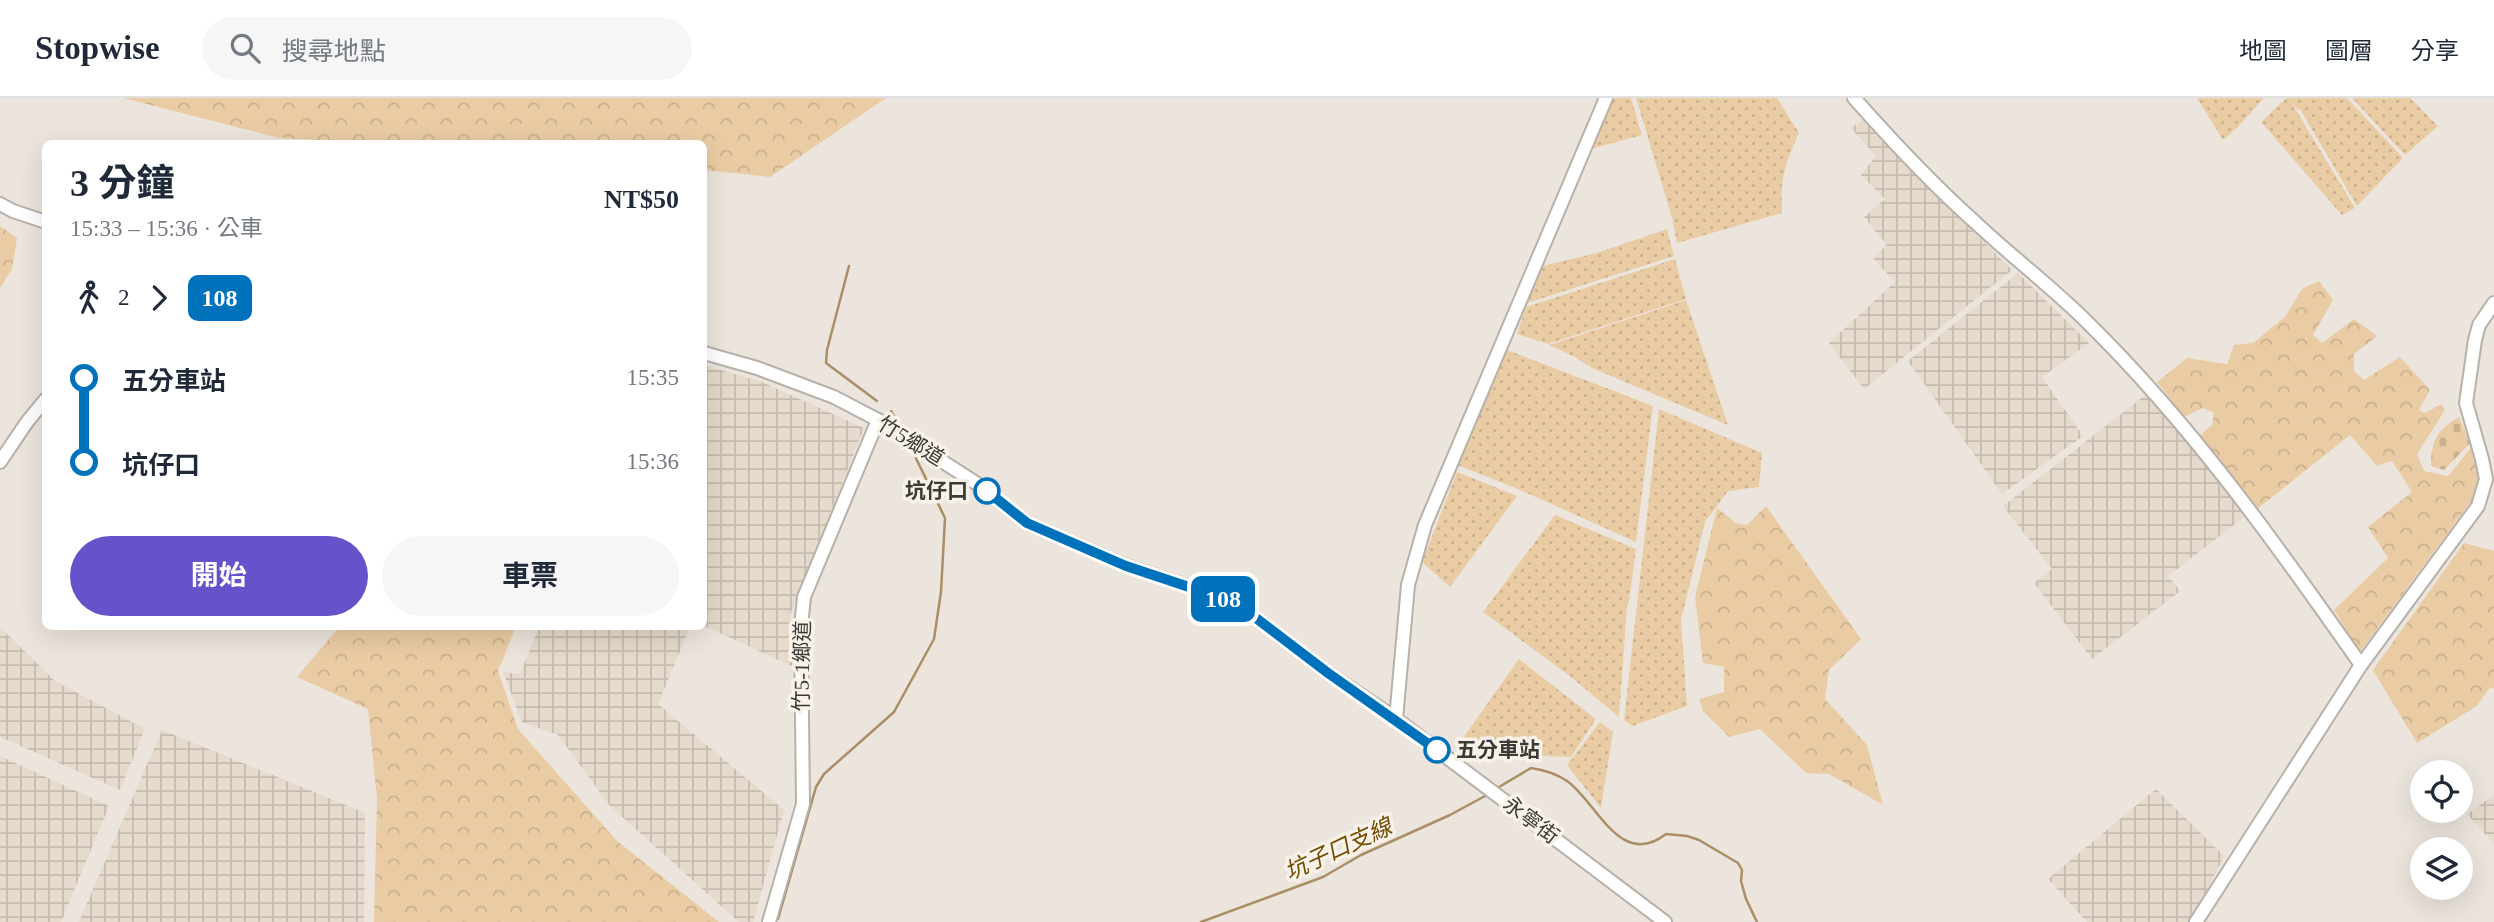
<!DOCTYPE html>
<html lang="zh-TW">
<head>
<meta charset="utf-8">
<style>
	:root { --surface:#fff; --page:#f6f6f7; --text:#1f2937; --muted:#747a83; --line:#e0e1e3; --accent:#6653cc }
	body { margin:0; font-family:"Times New Roman","Noto Sans TC",serif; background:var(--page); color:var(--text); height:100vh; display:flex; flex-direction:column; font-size:26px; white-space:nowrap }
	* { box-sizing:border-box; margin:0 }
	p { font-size:23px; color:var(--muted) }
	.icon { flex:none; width:38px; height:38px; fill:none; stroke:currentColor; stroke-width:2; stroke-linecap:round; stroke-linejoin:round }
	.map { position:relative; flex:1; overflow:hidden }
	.drawer { position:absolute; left:42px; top:42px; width:665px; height:490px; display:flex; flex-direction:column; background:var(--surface); border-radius:10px; box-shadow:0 7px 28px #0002 }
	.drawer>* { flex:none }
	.badge { padding:0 14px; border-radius:10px; font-size:24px; line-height:46px }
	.buttons { position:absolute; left:2410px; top:662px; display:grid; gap:14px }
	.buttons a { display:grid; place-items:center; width:63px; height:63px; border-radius:50%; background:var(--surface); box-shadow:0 7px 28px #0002; font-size:35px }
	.map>.badge { position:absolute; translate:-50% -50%; box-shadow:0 0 0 4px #fff }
	.legs { display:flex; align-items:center; gap:10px; height:77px; padding:0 28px; font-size:23px }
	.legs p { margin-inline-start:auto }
	.overview { display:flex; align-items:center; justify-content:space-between; height:119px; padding:0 28px }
	h1 { font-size:38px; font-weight:700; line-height:52px }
	.action { display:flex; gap:14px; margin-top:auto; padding:14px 28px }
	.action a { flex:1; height:80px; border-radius:42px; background:var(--accent); color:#fff; font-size:28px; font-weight:700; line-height:80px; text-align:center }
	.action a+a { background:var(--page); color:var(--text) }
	ul { padding:0 28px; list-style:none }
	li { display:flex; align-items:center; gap:24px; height:84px; font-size:26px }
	li i { display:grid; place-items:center; width:10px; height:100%; margin:0 9px; background:currentColor }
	li i::after { content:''; width:18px; height:18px; margin:-9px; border:5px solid; border-radius:50%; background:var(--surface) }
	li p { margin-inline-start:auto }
	li:first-child i { background:linear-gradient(#0000 50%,currentColor 0) }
	li:last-child i { background:linear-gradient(currentColor 50%,#0000 0) }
	header { display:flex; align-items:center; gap:42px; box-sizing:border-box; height:98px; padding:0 35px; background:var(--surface); border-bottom:2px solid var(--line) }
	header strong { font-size:33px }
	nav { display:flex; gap:38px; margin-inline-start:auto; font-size:24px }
	.search { width:490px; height:63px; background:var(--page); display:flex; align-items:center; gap:18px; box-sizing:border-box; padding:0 24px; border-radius:38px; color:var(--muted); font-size:26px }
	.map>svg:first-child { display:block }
	.industrial { fill:url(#industrial-grid) }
	.forest { fill:url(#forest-crowns) }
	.cemetery { fill:url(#cemetery-stones) }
	.garden { fill:url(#garden-dots) }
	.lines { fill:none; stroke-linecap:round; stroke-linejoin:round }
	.stream { stroke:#aa8e66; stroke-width:2.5 }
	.minor-casing { stroke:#b7b1a9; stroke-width:16 }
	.minor { stroke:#fff; stroke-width:12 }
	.line-1-casing { stroke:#fff; stroke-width:16 }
	.line-1 { stroke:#0072bc; stroke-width:10 }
	.stop-1-dot { fill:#fff; stroke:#0072bc; stroke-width:3.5 }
	.labels { text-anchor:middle; stroke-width:7; stroke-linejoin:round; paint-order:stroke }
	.street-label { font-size:21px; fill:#3c3a36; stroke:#f9f2ea }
	.stop-label { font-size:21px; font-weight:bold; fill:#3c3a36; stroke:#f9f2ea; text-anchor:end }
	.water-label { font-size:23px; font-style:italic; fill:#724c00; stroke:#f9f2ea }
</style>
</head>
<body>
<header>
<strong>Stopwise</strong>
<div class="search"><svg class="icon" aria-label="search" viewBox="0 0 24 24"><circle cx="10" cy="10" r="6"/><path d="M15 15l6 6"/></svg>搜尋地點</div>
<nav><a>地圖</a><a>圖層</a><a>分享</a></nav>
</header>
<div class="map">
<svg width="2494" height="824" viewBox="0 0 2494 824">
	<defs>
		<pattern id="industrial-grid" width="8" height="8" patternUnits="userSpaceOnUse" patternTransform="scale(1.75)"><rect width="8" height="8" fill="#e5dacb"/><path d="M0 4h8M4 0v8" fill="none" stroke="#c5bcaf"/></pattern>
		<pattern id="forest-crowns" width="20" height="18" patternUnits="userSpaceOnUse" patternTransform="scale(1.75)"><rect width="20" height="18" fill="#eacca4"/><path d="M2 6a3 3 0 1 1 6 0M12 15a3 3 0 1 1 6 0" fill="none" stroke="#cab08e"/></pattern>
		<pattern id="cemetery-stones" width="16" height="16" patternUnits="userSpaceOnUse" patternTransform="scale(1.75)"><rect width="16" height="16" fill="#eacca4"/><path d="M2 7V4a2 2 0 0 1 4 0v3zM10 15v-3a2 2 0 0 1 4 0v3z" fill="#cab08e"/></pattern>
		<pattern id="garden-dots" width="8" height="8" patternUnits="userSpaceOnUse" patternTransform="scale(1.75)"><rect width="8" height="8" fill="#eacca4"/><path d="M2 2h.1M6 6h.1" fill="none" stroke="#cab08e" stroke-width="1.8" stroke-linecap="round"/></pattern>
	</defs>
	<rect width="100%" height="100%" fill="#ece5dd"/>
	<g class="industrial">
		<path d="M 1865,21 L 1919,80 L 2012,172 L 1864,291 L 1829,245 L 1895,184 L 1873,160 L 1887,147 L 1864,119 L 1885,101 L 1861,77 L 1876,58 L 1851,30 Z"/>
		<path d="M 2018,175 L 2089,245 L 2042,279 L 2083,338 L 2002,396 L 1908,263 Z"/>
		<path d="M 704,267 L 762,284 L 864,330 L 790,517 L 794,569 L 704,528 Z"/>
		<path d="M 2152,292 L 2247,417 L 2168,478 L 2180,493 L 2092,561 L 2034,485 L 2052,471 L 2003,408 Z"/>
		<path d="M 0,529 L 55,583 L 145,631 L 120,692 L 0,639 Z"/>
		<path d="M 539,529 L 690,529 L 658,606 L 784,712 L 753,824 L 739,824 L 610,708 L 558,637 L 522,624 L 503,574 L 520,576 Z"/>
		<path d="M 162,632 L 365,715 L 364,824 L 79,824 Z"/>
		<path d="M 0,658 L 109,708 L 61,824 L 0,824 Z"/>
		<path d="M 2156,691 L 2224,758 L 2191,824 L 2087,824 L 2048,781 Z"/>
		<path d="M 2494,697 L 2494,746 L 2467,716 Z"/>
	</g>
	<g class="forest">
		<path d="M 123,0 L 886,0 L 770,79 L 704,72 L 704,46 L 395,46 L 279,40 Z"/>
		<path d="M 0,128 L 17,140 L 12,171 L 0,190 Z"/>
		<path d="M 2319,183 L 2333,202 L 2313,237 L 2322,245 L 2354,221 L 2377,238 L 2354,256 L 2354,273 L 2364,282 L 2400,259 L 2430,292 L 2419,312 L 2425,315 L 2442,306 L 2445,312 L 2417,356 L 2424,373 L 2448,378 L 2471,350 L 2483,387 L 2360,554 L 2334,512 L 2388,460 L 2368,429 L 2412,394 L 2392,363 L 2377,368 L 2350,337 L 2256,412 L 2199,338 L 2212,327 L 2214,315 L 2203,310 L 2184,319 L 2157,284 L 2187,260 L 2227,266 L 2234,247 L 2253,245 L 2285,219 L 2302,191 Z"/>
		<path d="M 1766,408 L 1861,541 L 1829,572 L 1825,601 L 1867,647 L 1883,707 L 1829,676 L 1806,675 L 1760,631 L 1729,639 L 1703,613 L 1699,601 L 1724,594 L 1724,569 L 1703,565 L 1695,499 L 1717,410 L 1736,425 L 1747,427 Z"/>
		<path d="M 2464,445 L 2494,453 L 2494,591 L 2490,589 L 2477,608 L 2417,645 L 2373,572 Z"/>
		<path d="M 339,529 L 516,529 L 498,573 L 518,631 L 617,743 L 719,824 L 374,824 L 377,701 L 368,611 L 297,579 Z"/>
	</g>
	<path class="cemetery" d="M 2459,319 L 2470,345 L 2444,372 L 2431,368 C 2431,343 2437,331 2459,319 Z"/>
	<g class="garden">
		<path d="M 1612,0 L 1631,0 L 1642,37 L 1591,51 Z"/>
		<path d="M 1636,0 L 1777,0 L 1799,35 C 1785,66 1780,80 1782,115 L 1677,145 L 1673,123 Z"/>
		<path d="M 2197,0 L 2264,0 L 2238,29 L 2223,42 Z"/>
		<path d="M 2286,0 L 2347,0 L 2403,60 L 2357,108 L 2300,11 L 2298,12 L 2291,4 L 2355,110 L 2342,117 L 2261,24 Z"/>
		<path d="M 2352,0 L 2410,0 L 2438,28 L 2405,57 Z"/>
		<path d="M 1667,131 L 1674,158 L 1527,205 L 1543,168 L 1597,155 Z"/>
		<path d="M 1675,161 L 1686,201 L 1548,246 L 1517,236 L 1526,209 Z"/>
		<path d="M 1686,202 L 1728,327 L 1592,270 L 1575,259 L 1549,247 Z"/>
		<path d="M 1507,252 L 1653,308 L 1636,444 L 1518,391 L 1457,367 L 1481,307 Z"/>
		<path d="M 1659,311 L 1762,355 L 1759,389 L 1728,393 L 1705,424 L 1681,522 L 1687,608 L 1632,628 L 1624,622 Z"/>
		<path d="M 1457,374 L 1517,398 L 1450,489 L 1422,464 Z"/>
		<path d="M 1555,417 L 1636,451 L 1629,504 L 1627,507 L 1619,619 L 1571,579 L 1483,514 Z"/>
		<path d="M 1519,561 L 1596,621 L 1571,659 L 1525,657 L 1509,650 L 1463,640 Z"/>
		<path d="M 1600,624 L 1613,634 L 1601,710 L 1567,667 Z"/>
	</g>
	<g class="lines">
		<g class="stream">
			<path d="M 849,168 L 827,252 L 826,265 L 877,303"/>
			<path d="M 891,313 L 900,328"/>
			<path d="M 1499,689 L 1531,670 C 1544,672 1557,676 1567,683 C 1597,704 1620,772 1666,736 L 1687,738 L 1699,742 L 1738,765 L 1742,772 L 1741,783 L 1746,801 L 1757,824"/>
			<path d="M 778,821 L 816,689 L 824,676 L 894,614 L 934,541 L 941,494 L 945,420 L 912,352"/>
			<path d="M 1201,824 L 1323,779 L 1361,757 L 1450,717 L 1485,698"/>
		</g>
		<g class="minor-casing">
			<g id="minor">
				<path d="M 1854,0 C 1893,44 1932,86 1976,125 C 2012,159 2052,189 2087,224 C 2192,327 2277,447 2361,567"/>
				<path d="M 0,106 L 13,113 L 46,124"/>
				<path d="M 704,255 L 757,270 L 834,299 L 878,322 L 979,387 L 1027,425 L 1127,468 L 1216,498 L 1244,511 L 1328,575 L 1396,621 L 1665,824"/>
				<path d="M 0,364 L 27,324 L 46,301"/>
				<path d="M 1396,621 L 1408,487 L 1425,427 L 1606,0"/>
				<path d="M 769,824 L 803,706 L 801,528 L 804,499 L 878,322"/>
				<path d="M 2196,824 L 2361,567 L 2478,408 L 2486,381 L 2482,361 L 2466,305 L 2475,242 L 2479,227 L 2494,205"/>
			</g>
		</g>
		<use href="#minor" class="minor"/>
	</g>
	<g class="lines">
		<g class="line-1-casing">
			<path id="line-1" d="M 987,393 L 1027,425 L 1126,468 L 1216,498 L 1244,511 L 1328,575 L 1437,652"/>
		</g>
		<use href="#line-1" class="line-1"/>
	</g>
	<g class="stop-1-dot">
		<circle cx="987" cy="393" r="12"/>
		<circle cx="1437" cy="652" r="12"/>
	</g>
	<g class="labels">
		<g class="street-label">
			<text transform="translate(911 343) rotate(32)" y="7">竹5鄉道</text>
			<text transform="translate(802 568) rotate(-89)" y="7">竹5-1鄉道</text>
			<text transform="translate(1531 722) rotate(37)" y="7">永寧街</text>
		</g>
		<g class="stop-label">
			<text x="968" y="400">坑仔口</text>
			<text x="1456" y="659" text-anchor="start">五分車站</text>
		</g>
		<g class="water-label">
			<text transform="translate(1338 751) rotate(-25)" y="8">坑子口支線</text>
		</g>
	</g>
</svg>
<div class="buttons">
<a><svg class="icon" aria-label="locate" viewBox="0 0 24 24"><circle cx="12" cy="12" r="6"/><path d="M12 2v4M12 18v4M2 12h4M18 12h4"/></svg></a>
<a><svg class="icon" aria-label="layers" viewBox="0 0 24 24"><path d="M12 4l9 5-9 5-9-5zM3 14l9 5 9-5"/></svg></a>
</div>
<b class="badge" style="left:1223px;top:501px;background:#0072bc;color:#fff">108</b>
<section class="drawer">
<div class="overview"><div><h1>3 分鐘</h1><p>15:33 – 15:36 · 公車</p></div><b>NT$50</b></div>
<div class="legs"><svg class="icon" aria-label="walk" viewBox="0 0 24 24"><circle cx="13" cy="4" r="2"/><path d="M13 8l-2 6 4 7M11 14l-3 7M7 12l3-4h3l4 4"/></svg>2<svg class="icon" aria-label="forward" viewBox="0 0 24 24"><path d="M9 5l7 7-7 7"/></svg><b class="badge" style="background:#0072bc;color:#fff">108</b></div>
<ul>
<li><i style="color:#0072bc"></i><b>五分車站</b><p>15:35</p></li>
<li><i style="color:#0072bc"></i><b>坑仔口</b><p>15:36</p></li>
</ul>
<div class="action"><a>開始</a><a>車票</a></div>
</section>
</div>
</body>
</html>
